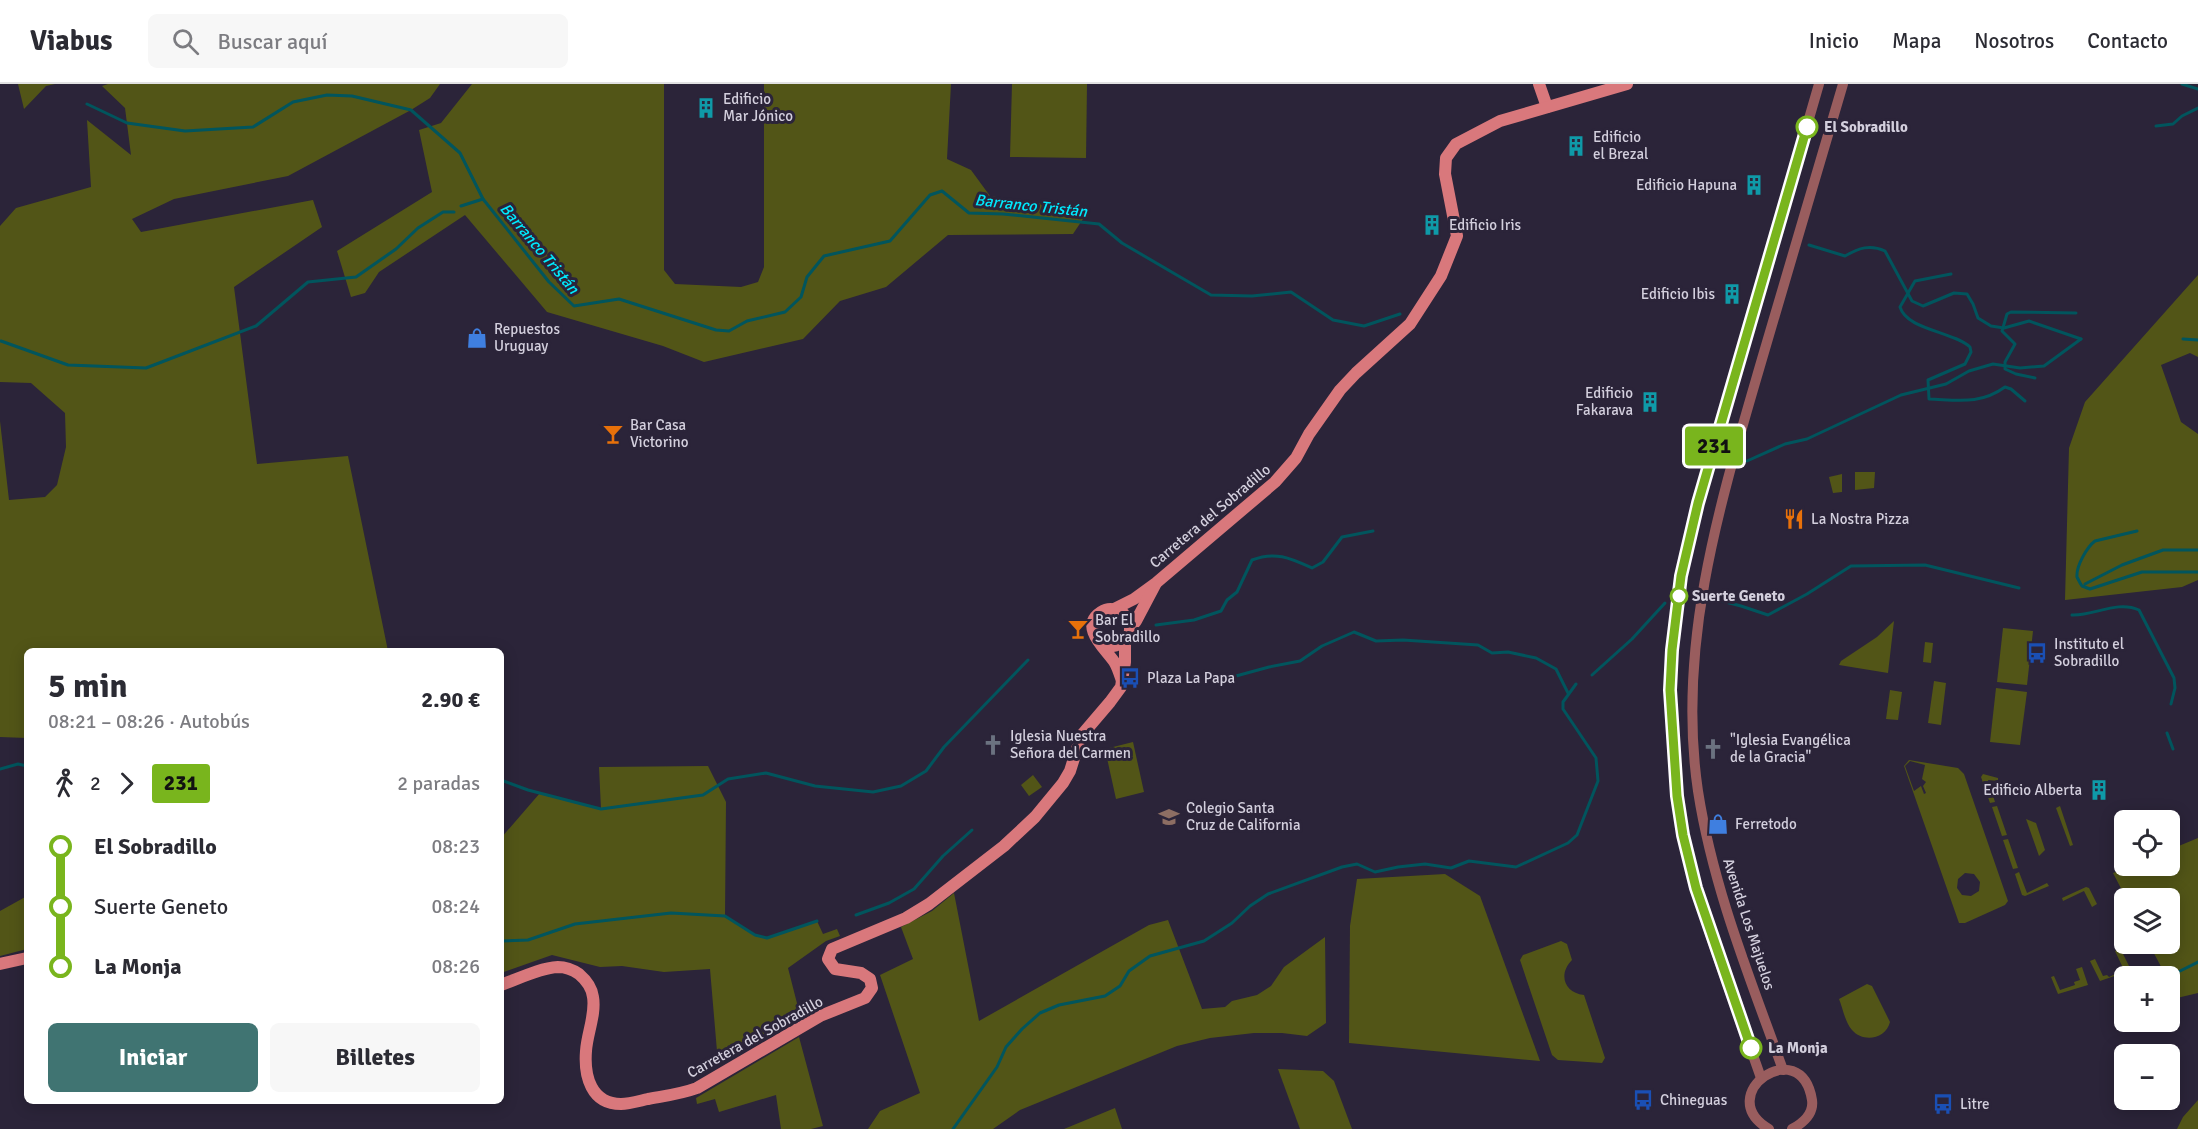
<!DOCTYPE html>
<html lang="es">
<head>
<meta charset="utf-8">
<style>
	:root { --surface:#fff; --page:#f7f7f7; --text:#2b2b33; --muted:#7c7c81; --line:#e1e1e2; --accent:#407472 }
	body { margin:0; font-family:Signika,sans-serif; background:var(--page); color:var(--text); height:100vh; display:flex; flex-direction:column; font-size:22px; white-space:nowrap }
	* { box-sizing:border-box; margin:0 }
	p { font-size:20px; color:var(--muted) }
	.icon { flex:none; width:33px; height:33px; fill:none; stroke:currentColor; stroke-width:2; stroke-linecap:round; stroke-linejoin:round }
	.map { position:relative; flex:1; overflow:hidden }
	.sheet { position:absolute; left:24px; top:564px; width:480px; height:456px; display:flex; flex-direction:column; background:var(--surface); border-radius:9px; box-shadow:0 3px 15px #0003 }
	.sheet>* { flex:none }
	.badge { padding:0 12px; border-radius:4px; font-size:21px; line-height:39px }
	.tools { position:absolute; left:2114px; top:726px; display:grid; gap:12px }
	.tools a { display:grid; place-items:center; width:66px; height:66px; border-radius:9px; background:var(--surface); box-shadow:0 3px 15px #0003; font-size:30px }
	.map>.badge { position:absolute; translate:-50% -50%; box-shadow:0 0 0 3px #fff }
	.legs { display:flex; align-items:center; gap:9px; height:66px; padding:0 24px; font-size:20px }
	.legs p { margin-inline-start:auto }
	.summary { display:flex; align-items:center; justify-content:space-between; height:102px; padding:0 24px }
	h1 { font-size:33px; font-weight:700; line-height:45px }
	.cta { display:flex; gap:12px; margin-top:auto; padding:12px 24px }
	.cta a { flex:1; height:69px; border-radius:9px; background:var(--accent); color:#fff; font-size:24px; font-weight:700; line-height:69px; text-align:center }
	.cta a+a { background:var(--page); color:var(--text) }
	ul { padding:0 24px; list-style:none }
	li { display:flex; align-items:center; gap:21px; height:60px; font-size:22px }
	li i { display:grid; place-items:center; width:9px; height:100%; margin:0 8px; background:currentColor }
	li i::after { content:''; width:15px; height:15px; margin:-8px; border:4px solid; border-radius:50%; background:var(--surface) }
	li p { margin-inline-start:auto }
	li:first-child i { background:linear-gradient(#0000 50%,currentColor 0) }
	li:last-child i { background:linear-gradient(currentColor 50%,#0000 0) }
	header { display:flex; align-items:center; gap:36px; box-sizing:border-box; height:84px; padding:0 30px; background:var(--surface); border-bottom:2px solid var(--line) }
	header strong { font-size:28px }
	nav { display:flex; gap:33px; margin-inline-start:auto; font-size:21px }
	.search { width:420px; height:54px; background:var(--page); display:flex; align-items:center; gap:15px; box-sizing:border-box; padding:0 21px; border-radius:9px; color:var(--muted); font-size:22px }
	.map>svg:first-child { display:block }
	.green { fill:#525517; fill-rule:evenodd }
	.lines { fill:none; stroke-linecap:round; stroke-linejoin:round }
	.stream { stroke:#01555d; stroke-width:3 }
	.tertiary { stroke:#995d5e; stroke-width:10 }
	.secondary { stroke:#d9787c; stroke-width:12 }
	.line-1-casing { stroke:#fff; stroke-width:14 }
	.line-1 { stroke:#79b51d; stroke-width:9 }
	.stop-1-dot { fill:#fff; stroke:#79b51d; stroke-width:3 }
	.labels { text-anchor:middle; stroke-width:6; stroke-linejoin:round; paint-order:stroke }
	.poi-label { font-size:15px; fill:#d3cfdd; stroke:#2b2439; text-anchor:start }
	.stop-label { font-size:15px; font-weight:bold; fill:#d3cfdd; stroke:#2b2439; text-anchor:start }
	.street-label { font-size:15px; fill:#d3cfdd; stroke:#2b2439 }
	.water-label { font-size:16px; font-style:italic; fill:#00eafe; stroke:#2b2439 }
</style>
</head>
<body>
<header>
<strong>Viabus</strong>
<div class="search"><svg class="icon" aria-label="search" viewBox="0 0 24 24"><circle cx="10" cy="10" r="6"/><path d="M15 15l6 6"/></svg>Buscar aquí</div>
<nav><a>Inicio</a><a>Mapa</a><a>Nosotros</a><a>Contacto</a></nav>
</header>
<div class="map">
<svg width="2198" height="1045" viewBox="0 0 2198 1045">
	<rect width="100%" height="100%" fill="#2b2439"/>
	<g class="green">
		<path d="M 18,0 L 55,0 L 46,2 L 24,25 Z"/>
		<path d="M 108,0 L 440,0 L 430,14 L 411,26 L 288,92 L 174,115 L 132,135 L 141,148 L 313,116 L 322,143 L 234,203 L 257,380 L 348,372 L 388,567 L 27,567 L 27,654 L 0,653 L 0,337 L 9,416 L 45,413 L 57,401 L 66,363 L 65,329 L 31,299 L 0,298 L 0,142 L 16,124 L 91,103 L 87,36 L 131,71 L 125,24 L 102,2 Z"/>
		<path d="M 472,0 L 664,0 L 664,186 L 675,200 L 741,203 L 758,198 L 764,183 L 764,0 L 951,0 L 947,75 L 971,86 L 990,112 L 1089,126 L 1073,150 L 948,151 L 886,203 L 840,217 L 803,255 L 704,278 L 663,262 L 547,228 L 465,131 L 379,188 L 365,209 L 351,213 L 337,167 L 432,108 L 419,46 L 441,39 Z"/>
		<path d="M 1012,0 L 1087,0 L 1086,74 L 1010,73 Z"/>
		<path d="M 2198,191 L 2198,273 L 2190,269 L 2161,281 L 2181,338 L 2198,350 L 2198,496 L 2182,503 L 2065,516 L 2069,364 L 2085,318 Z"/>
		<path d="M 1855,388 L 1875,388 L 1874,404 L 1855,406 Z"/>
		<path d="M 1842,390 L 1842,408 L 1833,409 L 1829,393 Z"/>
		<path d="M 1894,537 L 1888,589 L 1839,581 L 1841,577 L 1877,553 Z"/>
		<path d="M 2003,544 L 2033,547 L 2027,601 L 1997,598 Z"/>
		<path d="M 1925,558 L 1933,559 L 1931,579 L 1923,578 Z"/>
		<path d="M 1934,597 L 1946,599 L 1941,641 L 1928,639 Z"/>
		<path d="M 1996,604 L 2027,608 L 2020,661 L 1990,658 Z"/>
		<path d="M 1890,606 L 1902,608 L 1898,636 L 1886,635 Z"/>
		<path d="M 1133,658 L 1144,708 L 1116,715 L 1105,665 Z"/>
		<path d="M 1909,676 L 1958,684 L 1964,690 L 2008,817 L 2005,821 L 1965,839 L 1959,839 L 1904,682 ZM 1910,677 L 1925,681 L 1922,695 L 1926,698 L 1923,702 L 1926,709 L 1924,710 L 1921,702 L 1914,707 L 1905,682 ZM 1965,789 L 1974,790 L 1980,798 L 1979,807 L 1971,812 L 1962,811 L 1957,804 L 1958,795 Z"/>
		<path d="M 708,682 L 726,718 L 725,832 L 755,851 L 767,854 L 817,837 L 823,850 L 837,845 L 840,852 L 826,857 L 788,884 L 800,931 L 718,979 L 710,885 L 664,888 L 622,882 L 600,883 L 552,871 L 501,889 L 501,791 L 503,790 L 501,782 L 501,754 L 540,709 L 601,725 L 599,683 Z"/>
		<path d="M 1983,690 L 1998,694 L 1998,697 L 1988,696 L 1995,718 L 1990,719 L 1981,693 Z"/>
		<path d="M 1033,691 L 1042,703 L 1029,712 L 1021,701 Z"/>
		<path d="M 1997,722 L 2007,751 L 2002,752 L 1992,723 Z"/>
		<path d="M 2060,722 L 2073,761 L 2070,762 L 2056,724 Z"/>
		<path d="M 2026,735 L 2036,739 L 2045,766 L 2039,772 Z"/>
		<path d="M 2198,754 L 2198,909 L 2177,914 L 2169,899 L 2169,892 L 2166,892 L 2149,860 L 2169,860 L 2169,814 L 2126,814 L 2113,789 L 2132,782 L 2169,782 L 2169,766 Z"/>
		<path d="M 2008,755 L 2018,784 L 2013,785 L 2003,756 Z"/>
		<path d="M 2019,788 L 2027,809 L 2047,799 L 2049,802 L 2025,812 L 2022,811 L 2015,790 Z"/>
		<path d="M 1445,790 L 1480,812 L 1540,977 L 1349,959 L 1350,842 L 1357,795 Z"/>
		<path d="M 2086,803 L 2089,804 L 2097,820 L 2092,823 L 2084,807 L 2063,817 L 2062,814 Z"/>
		<path d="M 954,809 L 979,937 L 1149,841 L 1168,836 L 1202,925 L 1225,923 L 1232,917 L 1257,911 L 1271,902 L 1284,883 L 1325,853 L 1326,939 L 1307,952 L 1282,949 L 1254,949 L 1210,954 L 1177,962 L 1020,1026 L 993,1045 L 868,1045 L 880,1027 L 920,1009 L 880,891 L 913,875 L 901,843 L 932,827 Z"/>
		<path d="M 27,812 L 27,865 L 0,872 L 0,827 Z"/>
		<path d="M 1561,857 L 1567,860 L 1572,876 C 1558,890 1564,909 1584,911 L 1605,974 L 1602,979 L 1558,976 L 1552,971 L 1520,876 L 1523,871 Z"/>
		<path d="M 2120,864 L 2130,884 L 2129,887 L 2100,897 L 2090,877 L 2095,875 L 2103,892 L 2107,891 L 2109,893 L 2124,886 L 2115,867 Z"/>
		<path d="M 2082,883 L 2088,901 L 2058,910 L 2051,893 L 2054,892 L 2060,906 L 2075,901 L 2074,898 L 2080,896 L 2076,885 Z"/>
		<path d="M 1867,900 L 1872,902 L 1890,938 C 1886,955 1863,959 1852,946 C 1845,938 1843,925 1839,915 Z"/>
		<path d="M 799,953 L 823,1042 L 811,1045 L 781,1045 L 776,1011 L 719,1028 L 715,1015 L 697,1020 L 696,1014 Z"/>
		<path d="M 1278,985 L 1323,987 L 1334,997 L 1352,1045 L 1300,1045 Z"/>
		<path d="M 2198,1016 L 2198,1045 L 2177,1045 L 2183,1033 Z"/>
		<path d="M 1115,1024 L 1122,1045 L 1064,1045 Z"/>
	</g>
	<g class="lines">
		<g class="stream">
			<path d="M 2182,0 L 2198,5"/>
			<path d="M 87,20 L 127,39 L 185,47 L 253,43 L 293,18 L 327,11 L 352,12 L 411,26 L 460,69 L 483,115"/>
			<path d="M 2156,42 L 2173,40 L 2182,32 L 2198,24"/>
			<path d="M 461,122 L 483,115 L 549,198 L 574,222 L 619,215 L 716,246 L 729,247 L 747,237 L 785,228 L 801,213 L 807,193 L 824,172 L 890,157 L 930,111 L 942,107 L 969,129 L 1003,130 L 1099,140 L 1122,159 L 1211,211 L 1252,212 L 1291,208 L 1333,236 L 1364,242 L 1400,230"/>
			<path d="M 1809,161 L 1845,172 C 1859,164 1870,160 1885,167 L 1912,217 L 1923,222 L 1954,209 L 1967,210 L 1973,220 L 1978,234 L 1991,242 L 2004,244 L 2029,237 L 2081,255"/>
			<path d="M 1951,190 L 1915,197 L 1900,223 C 1907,246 1952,247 1970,263 L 1971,268 L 1965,280 L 1928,296 L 1929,315 C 1958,316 1980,321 2005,303 L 2011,305 L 2025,317"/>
			<path d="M 2183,255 L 2198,256"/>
			<path d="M 1,257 L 68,281 L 146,284 L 256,242 L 308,198 L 356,193 L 396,165 L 418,144 L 443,128 L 454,128"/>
			<path d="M 2035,294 L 2016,290 L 2005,285 L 2005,278 L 2015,260 L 2002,247 L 2007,230 L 2011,228 L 2076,229"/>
			<path d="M 1747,377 L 1785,360 L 1807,355 L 1901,311 L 1946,300 L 1969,287 L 1993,280 L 2020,284 L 2044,282 L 2081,255"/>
			<path d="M 2137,447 L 2095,457 C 2087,463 2076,482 2077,493 C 2077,493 2081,501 2082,502 L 2090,505 L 2142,488 L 2198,488"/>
			<path d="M 2085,500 L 2122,481 L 2163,466 L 2198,466"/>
			<path d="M 1714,515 L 1741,522 L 1768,531 L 1807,510 L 1851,482 L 1925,481 L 2019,504"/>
			<path d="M 2072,531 C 2094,532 2117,516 2139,526 L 2174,594 L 2175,604 L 2171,620"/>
			<path d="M 1156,541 L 1194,536 L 1221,527 L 1227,516 L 1237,508 L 1252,476 C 1275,467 1290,474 1312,484 L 1323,478 L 1342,453 L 1373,447"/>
			<path d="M 1592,591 L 1632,555 L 1665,519"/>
			<path d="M 1236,592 L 1269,583 L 1300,577 L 1322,562 L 1354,548 L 1376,557 L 1403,556 L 1478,561 L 1492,569 L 1508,568 L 1536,574 L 1556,585 L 1568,609"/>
			<path d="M 2167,649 L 2173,665"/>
			<path d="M 0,685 L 18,680 L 27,682"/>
			<path d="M 501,696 L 528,706 L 601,725 L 703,711 L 728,695 L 766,689 L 815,702 L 873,708 L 901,702 L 926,687 L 944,663 L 1028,576"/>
			<path d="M 856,831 L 889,819 L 914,805 L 943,772 L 972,746"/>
			<path d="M 501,857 L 528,856 L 575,840 L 671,829 L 725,832 L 755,851 L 767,854 L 817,837"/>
			<path d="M 2176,889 L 2198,878"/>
			<path d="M 953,1045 L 997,983 L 1006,963 L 1022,945 L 1040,929 L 1059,921 L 1105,912 L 1120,902 L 1129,887 L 1150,872 L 1204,857 L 1232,839 L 1250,822 L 1268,810 L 1342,783 L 1357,780 L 1375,788 L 1398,783 L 1425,780 L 1451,784 L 1469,777 L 1516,783 L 1568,759 L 1577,751 L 1598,697 L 1596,674 L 1563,625 L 1563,618 L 1576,600"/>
		</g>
		<g class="tertiary">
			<path d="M 1783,986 C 1750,894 1713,804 1698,707 C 1676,559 1721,416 1762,275 C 1789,184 1816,92 1843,0"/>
			<path d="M 1761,994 C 1730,904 1688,806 1677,712 C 1668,640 1668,564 1681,491 C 1696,412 1722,335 1744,258 C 1770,172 1794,86 1819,0"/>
			<path d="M 1769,1045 C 1711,1011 1801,948 1812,1016 C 1814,1030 1803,1039 1792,1045"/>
		</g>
		<g class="secondary">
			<path d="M 1539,0 L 1547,23"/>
			<path d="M 1114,525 L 1134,515 L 1156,499 L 1275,398 L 1296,374 L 1309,350 L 1340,306 L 1356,289 L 1410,240 L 1441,192 L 1457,152 L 1445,90 L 1446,74 L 1456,60 L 1500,37 L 1627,0"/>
			<path d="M 1130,544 L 1136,537 L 1155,501"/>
			<path d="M 1102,561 C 1115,565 1132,558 1130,541 C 1128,528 1112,521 1101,528 C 1078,543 1107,566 1115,579 C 1118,584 1120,591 1122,597"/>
			<path d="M 0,880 L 27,874"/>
			<path d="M 501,901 C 518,895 539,884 558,883 C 565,883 573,886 579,890 C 586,896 592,904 593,913 C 596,930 587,950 586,967 C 584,992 591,1020 621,1020 C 629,1020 639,1017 648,1015 C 664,1012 681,1010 697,1004 L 820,932 L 865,914 L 872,904 L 870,895 L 861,889 L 835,885 L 828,875 L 832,865 L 906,834 L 929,820 L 1004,762 L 1035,733 L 1063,699 L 1070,687 L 1081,652 L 1110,618 L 1121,603 L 1125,578 L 1125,557"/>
		</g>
	</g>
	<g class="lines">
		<g class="line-1-casing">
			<path id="line-1" d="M 1751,964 L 1696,804 L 1683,751 L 1677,712 L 1670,606 L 1672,566 L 1681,492 L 1698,419 L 1807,43"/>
		</g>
		<use href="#line-1" class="line-1"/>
	</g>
	<defs>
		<g id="building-bare" transform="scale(1.62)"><path d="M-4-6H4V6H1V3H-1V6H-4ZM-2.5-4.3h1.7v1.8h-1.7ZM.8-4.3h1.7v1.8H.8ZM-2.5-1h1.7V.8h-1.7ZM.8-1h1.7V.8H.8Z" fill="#0f9aa8" stroke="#2b2439" stroke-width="2.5" paint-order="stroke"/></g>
		<g id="shop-bare" transform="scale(1.62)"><path d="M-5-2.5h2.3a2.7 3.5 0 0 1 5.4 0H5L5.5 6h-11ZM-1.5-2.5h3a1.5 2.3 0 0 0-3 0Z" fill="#3f7fe0" stroke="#2b2439" stroke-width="2.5" paint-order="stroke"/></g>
		<g id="bar-bare" transform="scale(1.62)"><path d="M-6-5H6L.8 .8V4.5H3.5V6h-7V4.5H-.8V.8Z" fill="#e8710a" stroke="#2b2439" stroke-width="2.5" paint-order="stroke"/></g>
		<g id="restaurant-bare" transform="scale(1.62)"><path d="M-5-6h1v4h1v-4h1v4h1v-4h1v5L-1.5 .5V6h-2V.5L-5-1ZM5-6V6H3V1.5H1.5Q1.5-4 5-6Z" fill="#e8710a" stroke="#2b2439" stroke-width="2.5" paint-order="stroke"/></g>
		<g id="bus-bare" transform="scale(1.62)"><path d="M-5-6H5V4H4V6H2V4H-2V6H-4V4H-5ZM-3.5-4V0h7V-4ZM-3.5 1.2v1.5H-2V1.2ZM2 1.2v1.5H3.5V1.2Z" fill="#1a4fb4" stroke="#2b2439" stroke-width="2.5" paint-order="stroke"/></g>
		<g id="church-bare" transform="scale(1.62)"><path d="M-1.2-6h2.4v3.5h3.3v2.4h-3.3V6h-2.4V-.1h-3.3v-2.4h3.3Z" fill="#6b7280" stroke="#2b2439" stroke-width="2.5" paint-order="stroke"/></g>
		<g id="school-bare" transform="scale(1.62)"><path d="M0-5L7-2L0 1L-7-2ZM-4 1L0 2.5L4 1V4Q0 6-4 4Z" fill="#8d6e63" stroke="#2b2439" stroke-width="2.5" paint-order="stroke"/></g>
	</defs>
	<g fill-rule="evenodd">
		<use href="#building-bare" x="706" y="24"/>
		<use href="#building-bare" x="1576" y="62"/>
		<use href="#building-bare" x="1754" y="101"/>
		<use href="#building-bare" x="1432" y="141"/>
		<use href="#building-bare" x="1732" y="210"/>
		<use href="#shop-bare" x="477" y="254"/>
		<use href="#building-bare" x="1650" y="318"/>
		<use href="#bar-bare" x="613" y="350"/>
		<use href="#restaurant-bare" x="1794" y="435"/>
		<use href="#bar-bare" x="1078" y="545"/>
		<use href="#bus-bare" x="2037" y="569"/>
		<use href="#bus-bare" x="1130" y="594"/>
		<use href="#church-bare" x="993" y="661"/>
		<use href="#church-bare" x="1713" y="665"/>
		<use href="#building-bare" x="2099" y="706"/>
		<use href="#school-bare" x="1169" y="733"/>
		<use href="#shop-bare" x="1718" y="740"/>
		<use href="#bus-bare" x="1643" y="1016"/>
		<use href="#bus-bare" x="1943" y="1020"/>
	</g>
	<g class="stop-1-dot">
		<circle cx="1807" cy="43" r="10"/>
		<circle cx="1679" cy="512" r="8"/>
		<circle cx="1751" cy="964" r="10"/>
	</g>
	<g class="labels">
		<g class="poi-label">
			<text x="723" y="20">Edificio<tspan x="723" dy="17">Mar Jónico</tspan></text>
			<text x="1593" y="58">Edificio<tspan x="1593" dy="17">el Brezal</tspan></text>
			<text x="1737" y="106" text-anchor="end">Edificio Hapuna</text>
			<text x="1449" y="146">Edificio Iris</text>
			<text x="1715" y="215" text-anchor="end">Edificio Ibis</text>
			<text x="494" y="250">Repuestos<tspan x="494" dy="17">Uruguay</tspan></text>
			<text x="1633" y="314" text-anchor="end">Edificio<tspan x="1633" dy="17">Fakarava</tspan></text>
			<text x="630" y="346">Bar Casa<tspan x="630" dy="17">Victorino</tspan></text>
			<text x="1811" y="440">La Nostra Pizza</text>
			<text x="1095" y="541">Bar El<tspan x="1095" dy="17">Sobradillo</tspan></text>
			<text x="2054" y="565">Instituto el<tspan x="2054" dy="17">Sobradillo</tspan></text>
			<text x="1147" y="599">Plaza La Papa</text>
			<text x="1010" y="657">Iglesia Nuestra<tspan x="1010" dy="17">Señora del Carmen</tspan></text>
			<text x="1730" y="661">"Iglesia Evangélica<tspan x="1730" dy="17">de la Gracia"</tspan></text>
			<text x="2082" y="711" text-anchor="end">Edificio Alberta</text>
			<text x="1186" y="729">Colegio Santa<tspan x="1186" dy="17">Cruz de California</tspan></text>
			<text x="1735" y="745">Ferretodo</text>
			<text x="1660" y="1021">Chineguas</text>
			<text x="1960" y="1025">Litre</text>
		</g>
		<g class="stop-label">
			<text x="1824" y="48">El Sobradillo</text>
			<text x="1692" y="517">Suerte Geneto</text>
			<text x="1768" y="969">La Monja</text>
		</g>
		<g class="street-label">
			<text transform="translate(1210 432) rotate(-40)" y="5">Carretera del Sobradillo</text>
			<text transform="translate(1749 840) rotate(72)" y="5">Avenida Los Majuelos</text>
			<text transform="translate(755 953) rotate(-29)" y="5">Carretera del Sobradillo</text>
		</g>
		<g class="water-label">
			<text transform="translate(1031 121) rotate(6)" y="6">Barranco Tristán</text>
			<text transform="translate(540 164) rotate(50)" y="6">Barranco Tristán</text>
		</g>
	</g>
</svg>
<div class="tools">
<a><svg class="icon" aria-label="locate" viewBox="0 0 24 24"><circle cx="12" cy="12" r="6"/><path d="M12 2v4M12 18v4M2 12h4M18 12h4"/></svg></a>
<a><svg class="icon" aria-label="layers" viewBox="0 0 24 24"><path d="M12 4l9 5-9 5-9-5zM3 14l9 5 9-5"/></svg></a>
<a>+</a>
<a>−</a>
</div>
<b class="badge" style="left:1714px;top:362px;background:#79b51d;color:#111">231</b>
<section class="sheet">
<div class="summary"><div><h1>5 min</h1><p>08:21 – 08:26 · Autobús</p></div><b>2.90 €</b></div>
<div class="legs"><svg class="icon" aria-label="walk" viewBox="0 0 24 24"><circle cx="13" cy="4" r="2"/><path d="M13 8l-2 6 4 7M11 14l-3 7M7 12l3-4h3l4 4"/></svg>2<svg class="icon" aria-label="forward" viewBox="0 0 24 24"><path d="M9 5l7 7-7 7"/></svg><b class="badge" style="background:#79b51d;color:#111">231</b><p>2 paradas</p></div>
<ul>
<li><i style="color:#79b51d"></i><b>El Sobradillo</b><p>08:23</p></li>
<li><i style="color:#79b51d"></i><span>Suerte Geneto</span><p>08:24</p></li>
<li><i style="color:#79b51d"></i><b>La Monja</b><p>08:26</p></li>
</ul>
<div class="cta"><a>Iniciar</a><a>Billetes</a></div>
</section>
</div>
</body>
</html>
